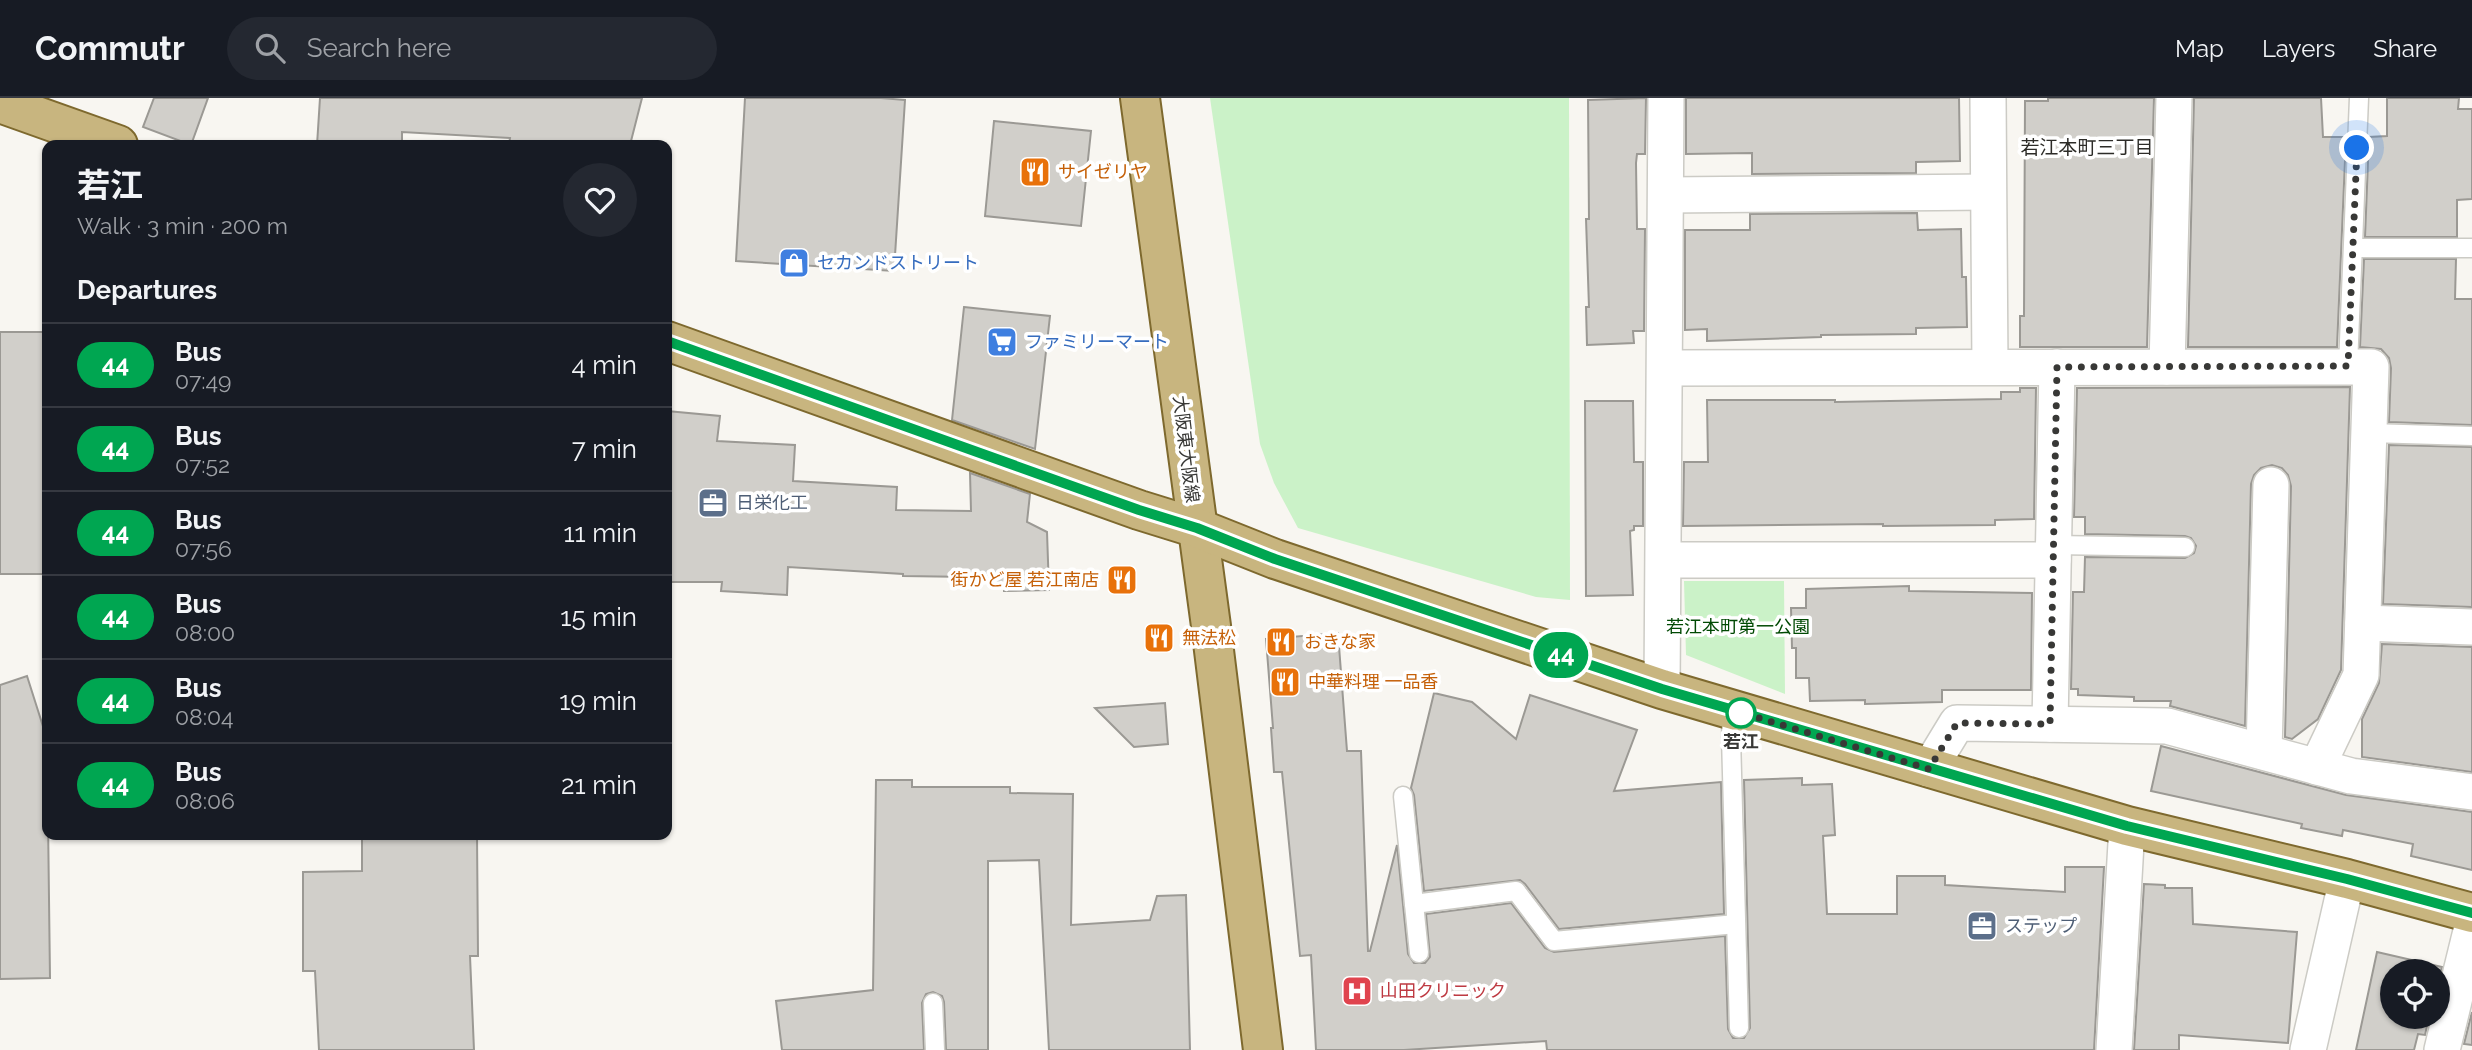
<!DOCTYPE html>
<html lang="en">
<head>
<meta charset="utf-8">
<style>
	:root { --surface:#171b24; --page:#242831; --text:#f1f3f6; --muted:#9ea1a6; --line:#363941 }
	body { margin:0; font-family:Raleway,"Noto Sans JP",sans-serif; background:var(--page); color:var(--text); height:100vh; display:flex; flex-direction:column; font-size:26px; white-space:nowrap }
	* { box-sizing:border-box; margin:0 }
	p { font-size:23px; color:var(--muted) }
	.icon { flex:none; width:38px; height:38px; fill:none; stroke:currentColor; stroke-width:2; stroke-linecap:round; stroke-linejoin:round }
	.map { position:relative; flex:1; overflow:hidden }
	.panel { position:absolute; left:42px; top:42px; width:630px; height:700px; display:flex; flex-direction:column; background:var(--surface); border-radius:14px; box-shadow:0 2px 5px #0004 }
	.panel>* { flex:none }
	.badge { padding:0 14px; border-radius:23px; font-size:24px; line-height:46px }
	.controls { position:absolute; left:2380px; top:861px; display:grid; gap:14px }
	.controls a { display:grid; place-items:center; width:70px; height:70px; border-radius:50%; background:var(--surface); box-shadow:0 2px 5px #0004; font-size:35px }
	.you { position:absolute; width:35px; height:35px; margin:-18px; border:5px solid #fff; border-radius:50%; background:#1a73e8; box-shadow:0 0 0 10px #1a73e833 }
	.map>.badge { position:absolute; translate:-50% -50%; box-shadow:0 0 0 4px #fff }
	h2 { padding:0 35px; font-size:26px; line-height:63px }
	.round { display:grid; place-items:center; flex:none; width:74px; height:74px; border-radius:37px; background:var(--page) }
	.head { display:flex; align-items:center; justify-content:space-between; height:119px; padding:0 35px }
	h1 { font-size:33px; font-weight:700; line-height:52px }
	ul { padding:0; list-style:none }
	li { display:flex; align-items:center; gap:21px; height:84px; padding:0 35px; border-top:2px solid var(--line) }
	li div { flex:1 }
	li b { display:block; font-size:26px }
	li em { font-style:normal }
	li .badge { min-width:77px; font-weight:700; text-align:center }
	header { display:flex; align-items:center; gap:42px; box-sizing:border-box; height:98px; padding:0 35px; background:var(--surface); border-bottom:2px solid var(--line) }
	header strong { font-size:33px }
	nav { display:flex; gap:38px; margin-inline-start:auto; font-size:24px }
	.search { width:490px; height:63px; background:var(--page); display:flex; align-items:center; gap:18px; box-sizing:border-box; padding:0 24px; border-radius:38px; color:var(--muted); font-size:26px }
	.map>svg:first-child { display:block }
	.green { fill:#cbf2c8 }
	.building { fill:#d1cfca; stroke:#9b9994; stroke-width:2 }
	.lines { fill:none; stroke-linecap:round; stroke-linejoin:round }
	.service-casing { stroke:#cccbc5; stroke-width:21 }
	.minor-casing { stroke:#cccbc5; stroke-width:38 }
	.primary-casing { stroke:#7e692e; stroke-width:42 }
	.service { stroke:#fff; stroke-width:18 }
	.minor { stroke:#fff; stroke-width:35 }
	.primary { stroke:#c8b57f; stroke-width:38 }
	.line-casing { stroke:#fff; stroke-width:16 }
	.line { stroke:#00a651; stroke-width:10 }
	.walk { stroke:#383836; stroke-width:7; stroke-dasharray:0 12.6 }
	.stop-dot { fill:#fff; stroke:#00a651; stroke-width:3.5 }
	.labels { text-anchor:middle; stroke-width:7; stroke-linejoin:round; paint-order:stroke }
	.food-label { font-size:18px; fill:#c56008; stroke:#fff; text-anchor:start }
	.shop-label { font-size:18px; fill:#366cbe; stroke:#fff; text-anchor:start }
	.street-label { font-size:18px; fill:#383836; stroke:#fff }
	.service-label { font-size:18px; fill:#4e5e75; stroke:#fff; text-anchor:start }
	.park-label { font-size:18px; fill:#004903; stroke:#fff }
	.stop-label { font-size:18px; font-weight:bold; fill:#383836; stroke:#fff }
	.health-label { font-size:18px; fill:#be3a42; stroke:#fff; text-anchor:start }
	.neighbourhood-label { font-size:19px; fill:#2d2c28; stroke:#fff }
</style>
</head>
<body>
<header>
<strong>Commutr</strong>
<div class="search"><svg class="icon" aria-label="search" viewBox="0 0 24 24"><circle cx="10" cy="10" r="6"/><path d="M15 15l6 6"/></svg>Search here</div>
<nav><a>Map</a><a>Layers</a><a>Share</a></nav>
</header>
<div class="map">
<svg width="2472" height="952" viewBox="0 0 2472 952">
	<rect width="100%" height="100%" fill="#f8f6f1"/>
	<g class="green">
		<path d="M 1210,0 L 1569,0 L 1570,502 L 1536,499 L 1298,430 L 1274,385 L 1260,346 Z"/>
		<path d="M 1684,483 L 1784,483 L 1785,596 L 1686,557 Z"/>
	</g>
	<g class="building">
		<path d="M 154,0 L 208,0 L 191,47 L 143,29 Z"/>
		<path d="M 320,0 L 642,0 L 630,47 L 509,47 L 510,40 L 402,34 L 402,46 L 356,44 L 356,47 L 317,47 Z"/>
		<path d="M 745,0 L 881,0 L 905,2 L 894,173 L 736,163 Z"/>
		<path d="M 1646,0 L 1645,56 L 1637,56 L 1636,65 L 1637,131 L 1645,131 L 1644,233 L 1633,233 L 1634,245 L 1587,247 L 1586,209 L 1589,209 L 1586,121 L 1589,121 L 1588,2 Z"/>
		<path d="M 1686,0 L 1959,0 L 1960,63 L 1916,64 L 1916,75 L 1752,76 L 1752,55 L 1686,56 Z"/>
		<path d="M 2048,0 L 2154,0 L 2147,249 L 2020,249 L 2020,218 L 2024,218 L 2025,3 L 2048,3 Z"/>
		<path d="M 2194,0 L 2321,0 L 2323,39 L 2346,39 L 2337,249 L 2188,249 Z"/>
		<path d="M 2387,0 L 2459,0 L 2458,11 L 2472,11 L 2472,101 L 2457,102 L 2457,139 L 2365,139 L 2369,39 L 2387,38 Z"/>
		<path d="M 994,23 L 1091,33 L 1081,128 L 985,118 Z"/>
		<path d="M 1917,115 L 1918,132 L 1961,131 L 1962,179 L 1966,179 L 1967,229 L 1916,230 L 1916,236 L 1821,237 L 1821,239 L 1707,243 L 1707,231 L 1685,232 L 1685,132 L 1750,132 L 1750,116 Z"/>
		<path d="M 2364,161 L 2456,161 L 2455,201 L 2472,201 L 2472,327 L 2389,324 L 2391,270 L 2389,260 L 2381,251 L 2360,249 Z"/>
		<path d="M 964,209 L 1050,218 L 1035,351 L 952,322 Z"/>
		<rect x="0" y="234" width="47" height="242"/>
		<path d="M 2350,289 L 2341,572 L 2318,621 L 2292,641 L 2285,639 L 2291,388 L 2288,377 L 2282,370 L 2272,367 L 2261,370 L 2254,377 L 2251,386 L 2245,628 L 2170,608 L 2171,603 L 2134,603 L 2134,599 L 2078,597 L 2078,591 L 2071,591 L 2073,494 L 2084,494 L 2085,459 L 2185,460 L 2194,455 L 2196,448 L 2191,440 L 2185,438 L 2085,436 L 2085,419 L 2074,419 L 2077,290 Z"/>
		<path d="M 2020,290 L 2036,290 L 2034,421 L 1995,422 L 1995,427 L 1883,428 L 1883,426 L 1683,428 L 1684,364 L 1708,364 L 1707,302 L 1835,302 L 1835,304 L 2001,301 L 2001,294 L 2020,294 Z"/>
		<path d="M 1585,303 L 1633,303 L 1634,364 L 1643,364 L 1643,428 L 1634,428 L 1634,432 L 1630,433 L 1633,497 L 1586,498 Z"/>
		<path d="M 667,313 L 720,318 L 717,343 L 795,347 L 793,383 L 897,389 L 896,412 L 971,413 L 970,375 L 1030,396 L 1027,424 L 1047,434 L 1049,492 L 1004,493 L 1004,485 L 971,485 L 971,479 L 903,478 L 903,476 L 788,469 L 787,497 L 721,493 L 722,484 L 667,484 Z"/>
		<path d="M 2389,347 L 2472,349 L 2472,509 L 2383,506 Z"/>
		<path d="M 1909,488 L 1909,493 L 2032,495 L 2031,592 L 1942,592 L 1942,604 L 1865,606 L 1865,602 L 1810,603 L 1809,580 L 1796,580 L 1796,550 L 1792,550 L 1791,510 L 1806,510 L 1806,491 Z"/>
		<path d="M 1338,535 L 1347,653 L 1361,653 L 1368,853 L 1370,853 L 1397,747 L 1408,856 L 1414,865 L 1425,865 L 1430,859 L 1426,816 L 1511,805 L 1545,850 L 1554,854 L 1725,838 L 1728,931 L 1733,940 L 1744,940 L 1750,930 L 1744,682 L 1802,680 L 1802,687 L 1832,686 L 1835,737 L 1823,738 L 1827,816 L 1897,816 L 1897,778 L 1945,778 L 1945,787 L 2065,794 L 2065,769 L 2104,769 L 2094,952 L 1547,952 L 1546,943 L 1404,952 L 1316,952 L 1311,857 L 1300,858 L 1282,674 L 1274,674 L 1271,630 L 1273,630 L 1266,541 Z"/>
		<path d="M 2382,546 L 2472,549 L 2472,674 L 2362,659 L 2362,621 L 2379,585 Z"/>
		<path d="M 27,578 L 47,641 L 50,880 L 0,881 L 0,587 Z"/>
		<path d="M 1434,595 L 1472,604 L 1516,641 L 1530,597 L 1637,632 L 1614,693 L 1721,684 L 1724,816 L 1559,831 L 1525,786 L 1520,782 L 1424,793 L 1414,697 L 1411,690 Z"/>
		<path d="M 1165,605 L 1168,646 L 1134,649 L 1095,610 Z"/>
		<path d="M 2161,648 L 2346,697 L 2472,714 L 2472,772 L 2411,758 L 2413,746 L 2343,732 L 2342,738 L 2301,730 L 2302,726 L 2151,693 Z"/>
		<path d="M 876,682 L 912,682 L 912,689 L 1010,689 L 1010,695 L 1073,696 L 1071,827 L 1150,822 L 1157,798 L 1186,797 L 1190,952 L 1049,952 L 1039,762 L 988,763 L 988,952 L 946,952 L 944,904 L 942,898 L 933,894 L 926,896 L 922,905 L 924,952 L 782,952 L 776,903 L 873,892 Z"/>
		<path d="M 362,737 L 477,737 L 478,858 L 470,858 L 474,952 L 319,952 L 315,873 L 303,873 L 303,774 L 362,773 Z"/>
		<path d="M 2144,786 L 2165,787 L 2165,790 L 2192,790 L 2193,826 L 2297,834 L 2288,945 L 2179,937 L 2179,952 L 2134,952 Z"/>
		<path d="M 2377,854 L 2442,869 L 2438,884 L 2438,873 L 2392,873 L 2392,919 L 2429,919 L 2425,937 L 2418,936 L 2414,952 L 2356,952 Z"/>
		<path d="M 2472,914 L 2472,947 L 2464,946 Z"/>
	</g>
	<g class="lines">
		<g class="service-casing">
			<g id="service">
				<path d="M 2353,150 L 2472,150"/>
				<path d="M 2348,268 L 2359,0"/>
				<path d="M 2369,335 L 2472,338"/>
				<path d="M 2053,447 L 2185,449"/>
				<path d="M 1732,612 L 1731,639 L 1739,930"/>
				<path d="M 1403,698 L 1419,855"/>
				<path d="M 1414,806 L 1516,793 L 1554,843 L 1736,826"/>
				<path d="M 933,905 L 935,952"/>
			</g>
		</g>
		<g class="minor-casing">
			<g id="minor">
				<path d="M 1988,0 L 1990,269"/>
				<path d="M 1666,97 L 1988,94"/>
				<path d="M 2167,269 L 2174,0"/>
				<path d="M 1665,270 L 2371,269 L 2361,577 L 2317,669"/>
				<path d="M 1664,462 L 2053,462"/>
				<path d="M 2363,525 L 2472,529"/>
				<path d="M 1662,591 L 1666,0"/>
				<path d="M 2050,626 L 2057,269"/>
				<path d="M 2264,654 L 2271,387"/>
				<path d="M 1929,671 L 1957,625 L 2167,628 L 2351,678 L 2472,694"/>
				<path d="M 2114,952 L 2127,728"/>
				<path d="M 2308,952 L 2347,781"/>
				<path d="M 2442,952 L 2472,829"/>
			</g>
		</g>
		<g class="primary-casing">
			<g id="primary">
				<path d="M 1140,0 L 1211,528 L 1263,952"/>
				<path d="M 0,5 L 118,47"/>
				<path d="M 667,243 L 1139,412 L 1197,430 L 1275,461 L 1662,591 L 2127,728 L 2347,781 L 2472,815"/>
			</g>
		</g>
		<use href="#service" class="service"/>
		<use href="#minor" class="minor"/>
		<use href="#primary" class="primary"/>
	</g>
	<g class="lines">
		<g class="line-casing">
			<path id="line" d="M 667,243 L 1139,412 L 1197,430 L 1275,461 L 1662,591 L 2127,728 L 2347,781 L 2472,815"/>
		</g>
		<use href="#line" class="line"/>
		<path class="walk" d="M 1741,615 L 1732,612 L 1929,671 L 1957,625 L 2050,626 L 2057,269 L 2348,268 L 2357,50"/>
	</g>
	<defs>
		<g id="restaurant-square" transform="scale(1.575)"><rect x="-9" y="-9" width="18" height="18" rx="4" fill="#e8710a" stroke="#fff"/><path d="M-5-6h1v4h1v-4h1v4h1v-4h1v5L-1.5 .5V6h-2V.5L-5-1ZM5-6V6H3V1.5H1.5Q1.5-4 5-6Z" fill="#fff"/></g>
		<g id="shop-square" transform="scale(1.575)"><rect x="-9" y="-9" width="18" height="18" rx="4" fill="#3f7fe0" stroke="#fff"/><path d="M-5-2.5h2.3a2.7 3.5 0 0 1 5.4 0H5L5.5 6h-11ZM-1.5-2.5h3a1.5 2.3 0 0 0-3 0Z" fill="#fff"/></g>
		<g id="supermarket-square" transform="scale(1.575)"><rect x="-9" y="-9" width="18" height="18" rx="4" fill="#3f7fe0" stroke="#fff"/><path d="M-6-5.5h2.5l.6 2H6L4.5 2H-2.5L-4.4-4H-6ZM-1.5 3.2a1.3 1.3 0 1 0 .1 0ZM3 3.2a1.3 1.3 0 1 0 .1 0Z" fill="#fff"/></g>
		<g id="office-square" transform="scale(1.575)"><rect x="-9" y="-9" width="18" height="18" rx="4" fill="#5c6f8a" stroke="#fff"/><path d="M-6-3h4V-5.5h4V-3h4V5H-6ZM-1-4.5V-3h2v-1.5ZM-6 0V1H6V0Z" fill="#fff"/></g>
		<g id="hospital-square" transform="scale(1.575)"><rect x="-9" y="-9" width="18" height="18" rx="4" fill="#e0444e" stroke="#fff"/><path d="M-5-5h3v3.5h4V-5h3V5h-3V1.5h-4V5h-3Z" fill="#fff"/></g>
	</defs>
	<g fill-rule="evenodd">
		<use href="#restaurant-square" x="1035" y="74"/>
		<use href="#shop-square" x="794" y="165"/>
		<use href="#supermarket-square" x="1002" y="244"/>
		<use href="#office-square" x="713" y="405"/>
		<use href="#restaurant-square" x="1122" y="482"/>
		<use href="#restaurant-square" x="1159" y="540"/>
		<use href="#restaurant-square" x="1281" y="544"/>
		<use href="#restaurant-square" x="1285" y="584"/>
		<use href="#office-square" x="1982" y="828"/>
		<use href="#hospital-square" x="1357" y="893"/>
	</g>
	<circle class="stop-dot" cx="1741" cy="615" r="14"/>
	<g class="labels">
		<g class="food-label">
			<text x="1058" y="80">サイゼリヤ</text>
			<text x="1099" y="488" text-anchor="end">街かど屋 若江南店</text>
			<text x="1182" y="546">無法松</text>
			<text x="1304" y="550">おきな家</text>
			<text x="1308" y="590">中華料理 一品香</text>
		</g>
		<g class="shop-label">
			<text x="817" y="171">セカンドストリート</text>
			<text x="1025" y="250">ファミリーマート</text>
		</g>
		<g class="street-label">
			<text transform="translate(1186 351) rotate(83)" y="6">大阪東大阪線</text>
		</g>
		<g class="service-label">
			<text x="736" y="411">日栄化工</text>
			<text x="2005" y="834">ステップ</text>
		</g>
		<g class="park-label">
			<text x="1738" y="535">若江本町第一公園</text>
		</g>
		<g class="stop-label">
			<text x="1741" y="650">若江</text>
		</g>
		<g class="health-label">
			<text x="1380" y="899">山田クリニック</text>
		</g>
		<g class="neighbourhood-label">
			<text x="2087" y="56">若江本町三丁目</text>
		</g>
	</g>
</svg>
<div class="controls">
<a><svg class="icon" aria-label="locate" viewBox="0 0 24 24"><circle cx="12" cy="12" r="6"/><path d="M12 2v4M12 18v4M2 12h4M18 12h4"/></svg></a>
</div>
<div class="you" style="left:2357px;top:50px"></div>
<b class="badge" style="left:1561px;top:557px;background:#00a651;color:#fff">44</b>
<section class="panel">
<div class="head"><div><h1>若江</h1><p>Walk · 3 min · 200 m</p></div><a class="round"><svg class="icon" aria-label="heart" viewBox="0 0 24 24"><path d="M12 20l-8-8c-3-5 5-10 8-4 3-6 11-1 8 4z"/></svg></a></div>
<h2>Departures</h2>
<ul>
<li><span class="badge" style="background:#00a651;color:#fff">44</span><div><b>Bus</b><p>07:49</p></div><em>4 min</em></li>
<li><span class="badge" style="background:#00a651;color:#fff">44</span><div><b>Bus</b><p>07:52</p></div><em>7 min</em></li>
<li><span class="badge" style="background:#00a651;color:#fff">44</span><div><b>Bus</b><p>07:56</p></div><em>11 min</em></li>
<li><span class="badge" style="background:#00a651;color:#fff">44</span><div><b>Bus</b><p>08:00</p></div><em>15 min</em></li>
<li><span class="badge" style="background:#00a651;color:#fff">44</span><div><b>Bus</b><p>08:04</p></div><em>19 min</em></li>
<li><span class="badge" style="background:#00a651;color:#fff">44</span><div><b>Bus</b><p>08:06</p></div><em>21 min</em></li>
</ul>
</section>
</div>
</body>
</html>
